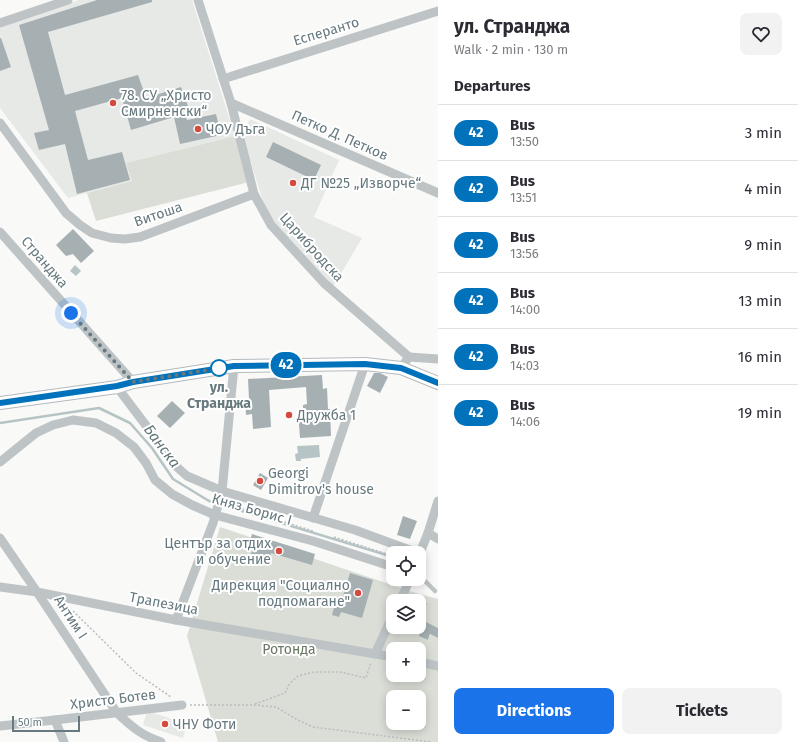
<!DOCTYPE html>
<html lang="en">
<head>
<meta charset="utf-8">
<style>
	:root { --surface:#fff; --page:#f2f2f3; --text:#2b2b33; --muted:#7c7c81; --line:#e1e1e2; --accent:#1a73e8 }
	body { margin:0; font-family:"Fira Sans",sans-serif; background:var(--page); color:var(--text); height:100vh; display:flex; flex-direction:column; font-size:15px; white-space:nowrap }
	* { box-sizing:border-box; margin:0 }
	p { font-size:13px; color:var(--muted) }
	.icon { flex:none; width:22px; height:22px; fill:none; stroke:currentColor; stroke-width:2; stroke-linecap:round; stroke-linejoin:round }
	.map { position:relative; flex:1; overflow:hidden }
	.drawer { display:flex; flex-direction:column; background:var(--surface); width:360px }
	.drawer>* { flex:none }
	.badge { padding:0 8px; border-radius:13px; font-size:14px; line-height:26px }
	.fabs { position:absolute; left:386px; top:546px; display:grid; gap:8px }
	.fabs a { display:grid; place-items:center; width:40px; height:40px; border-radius:8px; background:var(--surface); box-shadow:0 2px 10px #0003; font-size:20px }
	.scale { position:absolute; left:12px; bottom:10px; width:68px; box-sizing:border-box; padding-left:4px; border:2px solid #66797f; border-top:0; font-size:11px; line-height:14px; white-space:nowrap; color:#66797f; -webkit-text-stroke:3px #fff; paint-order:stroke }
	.you { position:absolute; width:20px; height:20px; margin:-10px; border:3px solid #fff; border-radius:50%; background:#1a73e8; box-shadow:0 0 0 6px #1a73e833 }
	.map>.badge { position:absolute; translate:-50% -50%; box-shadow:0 0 0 2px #fff }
	h2 { padding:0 16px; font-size:15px; line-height:36px }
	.round { display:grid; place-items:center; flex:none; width:42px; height:42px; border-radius:8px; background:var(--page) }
	.headline { display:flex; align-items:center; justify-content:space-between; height:68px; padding:0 16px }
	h1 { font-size:19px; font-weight:700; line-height:30px }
	.cta { display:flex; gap:8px; margin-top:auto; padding:8px 16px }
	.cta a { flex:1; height:46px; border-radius:8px; background:var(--accent); color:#fff; font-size:16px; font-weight:700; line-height:46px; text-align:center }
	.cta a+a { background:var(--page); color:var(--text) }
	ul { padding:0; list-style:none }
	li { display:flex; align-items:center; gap:12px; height:56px; padding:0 16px; border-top:1px solid var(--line) }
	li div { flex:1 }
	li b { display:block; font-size:15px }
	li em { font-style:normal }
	li .badge { min-width:44px; font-weight:700; text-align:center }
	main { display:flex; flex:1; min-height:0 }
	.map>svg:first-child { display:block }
	.built { fill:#e7e9e7 }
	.green { fill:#daded7; fill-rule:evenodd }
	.water { fill:#b7c4c6 }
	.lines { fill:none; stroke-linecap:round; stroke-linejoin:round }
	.stream { stroke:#b7c4c6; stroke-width:2.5 }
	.building { fill:#a6b0b3 }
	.secondary-casing { stroke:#b3babd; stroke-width:14 }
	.path { stroke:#b9bdbf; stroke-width:1.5; stroke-dasharray:2 2; stroke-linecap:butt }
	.lane { stroke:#bec4c6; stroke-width:4.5 }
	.street { stroke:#bec4c6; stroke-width:9 }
	.secondary { stroke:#fff; stroke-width:12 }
	.line-casing { stroke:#fff; stroke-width:9 }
	.line { stroke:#0072bc; stroke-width:6 }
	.walk { stroke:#66797f; stroke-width:4; stroke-dasharray:0 7.2 }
	.poi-dot { fill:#d44a3d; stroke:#fff; stroke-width:1.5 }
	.stop-dot { fill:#fff; stroke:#0072bc; stroke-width:2 }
	.labels { text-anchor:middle; stroke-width:4; stroke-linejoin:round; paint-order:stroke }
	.street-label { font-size:14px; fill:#66797f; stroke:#fff }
	.poi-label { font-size:14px; fill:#66797f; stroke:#fff; text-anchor:start }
	.stop-label { font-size:14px; font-weight:bold; fill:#66797f; stroke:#fff }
	.park-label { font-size:14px; fill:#6b7865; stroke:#fff }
	.water-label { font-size:15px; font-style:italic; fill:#627679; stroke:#fff }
</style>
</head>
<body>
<main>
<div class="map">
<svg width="438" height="742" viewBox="0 0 438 742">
	<rect width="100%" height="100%" fill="#f9f9f7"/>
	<g class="built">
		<path d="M 79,0 L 192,0 L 235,136 L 127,163 L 132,181 L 68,198 L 0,108 L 0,26 Z"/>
		<path d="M 250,119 L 339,160 L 314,217 L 362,238 L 333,287 L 276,229 L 264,204 L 242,135 Z"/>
		<path d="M 147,711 L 187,724 L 183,738 L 143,725 Z"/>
	</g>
	<g class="green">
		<path d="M 235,136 L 249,182 L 96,221 L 87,193 L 132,181 L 126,163 Z"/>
		<path d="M 220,527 L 416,593 L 438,599 L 438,628 L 425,622 L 418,635 L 428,640 L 431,634 L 438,638 L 438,742 L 218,742 L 187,636 ZM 410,595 L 427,603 L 419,621 L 419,627 L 393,627 L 393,601 L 407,601 ZM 393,649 L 419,649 L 419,675 L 393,675 ZM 393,697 L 419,697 L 419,723 L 393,723 Z"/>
	</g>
	<g class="water">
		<path d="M 75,265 L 81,271 L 76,276 L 70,271 Z"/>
		<path d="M 319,445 L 320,457 L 301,459 L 301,461 L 296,461 L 295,454 L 298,453 L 297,446 Z"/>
	</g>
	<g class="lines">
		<path class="stream" d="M 0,423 L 99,408 L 130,423 L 152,448 L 173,479 L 209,501 L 393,557"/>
	</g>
	<g class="building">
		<path d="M 97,0 L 152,0 L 152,2 L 48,32 L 65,95 L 138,75 L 146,98 L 181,87 L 188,106 L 182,107 L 187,120 L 216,114 L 221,135 L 180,144 L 174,117 L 131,130 L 122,98 L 75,111 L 88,160 L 122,152 L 130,180 L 77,194 L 65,144 L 39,150 L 34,133 L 49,130 L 19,25 Z"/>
		<path d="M 0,38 L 1,38 L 11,67 L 0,71 Z"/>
		<path d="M 273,142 L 321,165 L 314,180 L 266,157 Z"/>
		<path d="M 73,229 L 94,251 L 81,263 L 73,254 L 66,256 L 56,245 Z"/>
		<path d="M 374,373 L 380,373 L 388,377 L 380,393 L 367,386 Z"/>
		<path d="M 322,375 L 323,389 L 327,388 L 328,409 L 330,409 L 331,436 L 300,438 L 298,410 L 303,410 L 303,405 L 307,404 L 306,387 L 269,390 L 271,427 L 253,429 L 252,414 L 246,415 L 245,399 L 249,399 L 248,379 Z"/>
		<path d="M 172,401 L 185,413 L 170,428 L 157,416 Z"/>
		<path d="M 260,473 L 268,478 L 261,490 L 253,485 Z"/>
		<path d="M 403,516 L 417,521 L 410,539 L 397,535 Z"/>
		<path d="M 252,534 L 315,554 L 312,565 L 271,553 L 268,562 L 250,556 L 253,549 L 248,548 Z"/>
		<path d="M 350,573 L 373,580 L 362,618 L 341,612 L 339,617 L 332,615 L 337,597 L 342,599 Z"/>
		<path d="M 419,599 L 427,603 L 420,619 L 438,628 L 438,638 L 430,634 L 428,640 L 419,636 Z"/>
	</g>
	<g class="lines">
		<g class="secondary-casing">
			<path id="secondary" d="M 0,403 L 117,387 L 133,382 L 234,366 L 365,364 L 401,368 L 438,383"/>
		</g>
		<g class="path">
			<path d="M 227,504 L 313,531"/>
			<path d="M 334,537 L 393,556"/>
			<path d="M 61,611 L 73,611 L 136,673 L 171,697"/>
			<path d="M 255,704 L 285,693 L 290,683 L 298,676 L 314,672 L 340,672 L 366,678 L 371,662"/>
			<path d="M 190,705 L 254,705 L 276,707 L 296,719 L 313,727 L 431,742"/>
		</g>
		<path class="lane" d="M 419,577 L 422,578 L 435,591"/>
		<g class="street">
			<path d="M 198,0 L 231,103 L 254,194 L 271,225 L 324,283 L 409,357 L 401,368"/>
			<path d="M 0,23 L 68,0"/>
			<path d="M 223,79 L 438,11"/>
			<path d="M 231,103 L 438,193"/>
			<path d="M 0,123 L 66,213 L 80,225 L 92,233 L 111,238 L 125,239 L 140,237 L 254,194"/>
			<path d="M 0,232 L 133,382"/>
			<path d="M 409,357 L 438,359"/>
			<path d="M 117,387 L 178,468 L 187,476 L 222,491 L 355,530 L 418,553"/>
			<path d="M 0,462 L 36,433 L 53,425 L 73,420 L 96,423 L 116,433 L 134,447 L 146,463 L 155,480 L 172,494 L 192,505 L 215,515 L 313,541 L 393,567"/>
			<path d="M 313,518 L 365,364"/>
			<path d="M 428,533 L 438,539"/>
			<path d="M 0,538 L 37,592 L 117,713 C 132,727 141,735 161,742"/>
			<path d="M 419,555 L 428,533 L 438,501"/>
			<path d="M 0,587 L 37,592 L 176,620 L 393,657"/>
			<path d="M 400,601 L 410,579"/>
			<path d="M 176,620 L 213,523 L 222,491 L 234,366"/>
			<path d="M 375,654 L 393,615"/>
			<path d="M 419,662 L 438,666"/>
			<path d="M 55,720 L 64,742"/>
			<path d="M 0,726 L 55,720 L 182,705"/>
		</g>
		<use href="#secondary" class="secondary"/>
	</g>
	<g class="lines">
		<g class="line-casing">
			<path id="line" d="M 0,403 L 117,386 L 133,382 L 234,366 L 365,364 L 401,368 L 438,383"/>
		</g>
		<use href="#line" class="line"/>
		<path class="walk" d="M 71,313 L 133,382 L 220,368 L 219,368"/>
	</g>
	<g class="poi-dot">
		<circle cx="113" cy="103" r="4"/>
		<circle cx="198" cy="129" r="4"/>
		<circle cx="293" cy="183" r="4"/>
		<circle cx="289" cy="415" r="4"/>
		<circle cx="260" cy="481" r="4"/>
		<circle cx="279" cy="551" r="4"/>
		<circle cx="358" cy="593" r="4"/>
		<circle cx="165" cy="724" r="4"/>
	</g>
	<circle class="stop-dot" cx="219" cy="368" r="8"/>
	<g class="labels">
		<g class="street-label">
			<text transform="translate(326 31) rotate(-17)" y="5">Есперанто</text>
			<text transform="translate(340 135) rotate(24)" y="5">Петко Д. Петков</text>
			<text transform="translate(158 214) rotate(-19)" y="5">Витоша</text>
			<text transform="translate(312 247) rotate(48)" y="5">Царибродска</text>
			<text transform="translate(45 262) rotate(49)" y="5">Странджа</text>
			<text transform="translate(252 509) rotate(16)" y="5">Княз Борис I</text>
			<text transform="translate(164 603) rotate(11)" y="5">Трапезица</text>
			<text transform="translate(71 617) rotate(57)" y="5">Антим I</text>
			<text transform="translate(113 699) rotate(-7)" y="5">Христо Ботев</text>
		</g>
		<g class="poi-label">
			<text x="121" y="100">78. СУ „Христо<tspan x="121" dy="16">Смирненски“</tspan></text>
			<text x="206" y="134">ЧОУ Дъга</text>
			<text x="301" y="188">ДГ №25 „Изворче“</text>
			<text x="297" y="420">Дружба 1</text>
			<text x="268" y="478">Georgi<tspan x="268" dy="16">Dimitrov's house</tspan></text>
			<text x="271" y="548" text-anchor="end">Център за отдих<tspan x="271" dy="16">и обучение</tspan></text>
			<text x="350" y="590" text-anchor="end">Дирекция "Социално<tspan x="350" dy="16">подпомагане"</tspan></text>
			<text x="173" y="729">ЧНУ Фоти</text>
		</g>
		<g class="stop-label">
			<text x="219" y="392">ул.<tspan x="219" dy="16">Странджа</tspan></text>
		</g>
		<g class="park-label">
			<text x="289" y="654">Ротонда</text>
		</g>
		<g class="water-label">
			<text transform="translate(162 446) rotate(53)" y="5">Банска</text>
		</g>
	</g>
</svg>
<div class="fabs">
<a><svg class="icon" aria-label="locate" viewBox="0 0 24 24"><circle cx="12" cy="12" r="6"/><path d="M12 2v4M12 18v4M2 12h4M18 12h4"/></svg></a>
<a><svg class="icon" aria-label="layers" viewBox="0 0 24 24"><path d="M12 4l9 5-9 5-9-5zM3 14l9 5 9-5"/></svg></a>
<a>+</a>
<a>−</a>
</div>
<div class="scale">50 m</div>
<div class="you" style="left:71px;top:313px"></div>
<b class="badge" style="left:286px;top:365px;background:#0072bc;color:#fff">42</b>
</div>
<section class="drawer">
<div class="headline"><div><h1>ул. Странджа</h1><p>Walk · 2 min · 130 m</p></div><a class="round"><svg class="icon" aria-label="heart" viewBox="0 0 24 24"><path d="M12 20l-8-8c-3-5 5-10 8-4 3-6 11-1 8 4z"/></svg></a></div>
<h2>Departures</h2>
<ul>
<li><span class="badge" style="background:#0072bc;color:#fff">42</span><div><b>Bus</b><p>13:50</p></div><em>3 min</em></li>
<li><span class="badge" style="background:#0072bc;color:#fff">42</span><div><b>Bus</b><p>13:51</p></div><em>4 min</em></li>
<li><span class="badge" style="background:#0072bc;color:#fff">42</span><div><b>Bus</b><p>13:56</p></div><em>9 min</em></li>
<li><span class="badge" style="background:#0072bc;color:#fff">42</span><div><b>Bus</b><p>14:00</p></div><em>13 min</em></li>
<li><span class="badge" style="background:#0072bc;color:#fff">42</span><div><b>Bus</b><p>14:03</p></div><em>16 min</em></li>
<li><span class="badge" style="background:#0072bc;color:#fff">42</span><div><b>Bus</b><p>14:06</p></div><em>19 min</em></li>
</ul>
<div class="cta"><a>Directions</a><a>Tickets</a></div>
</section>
</main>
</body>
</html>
